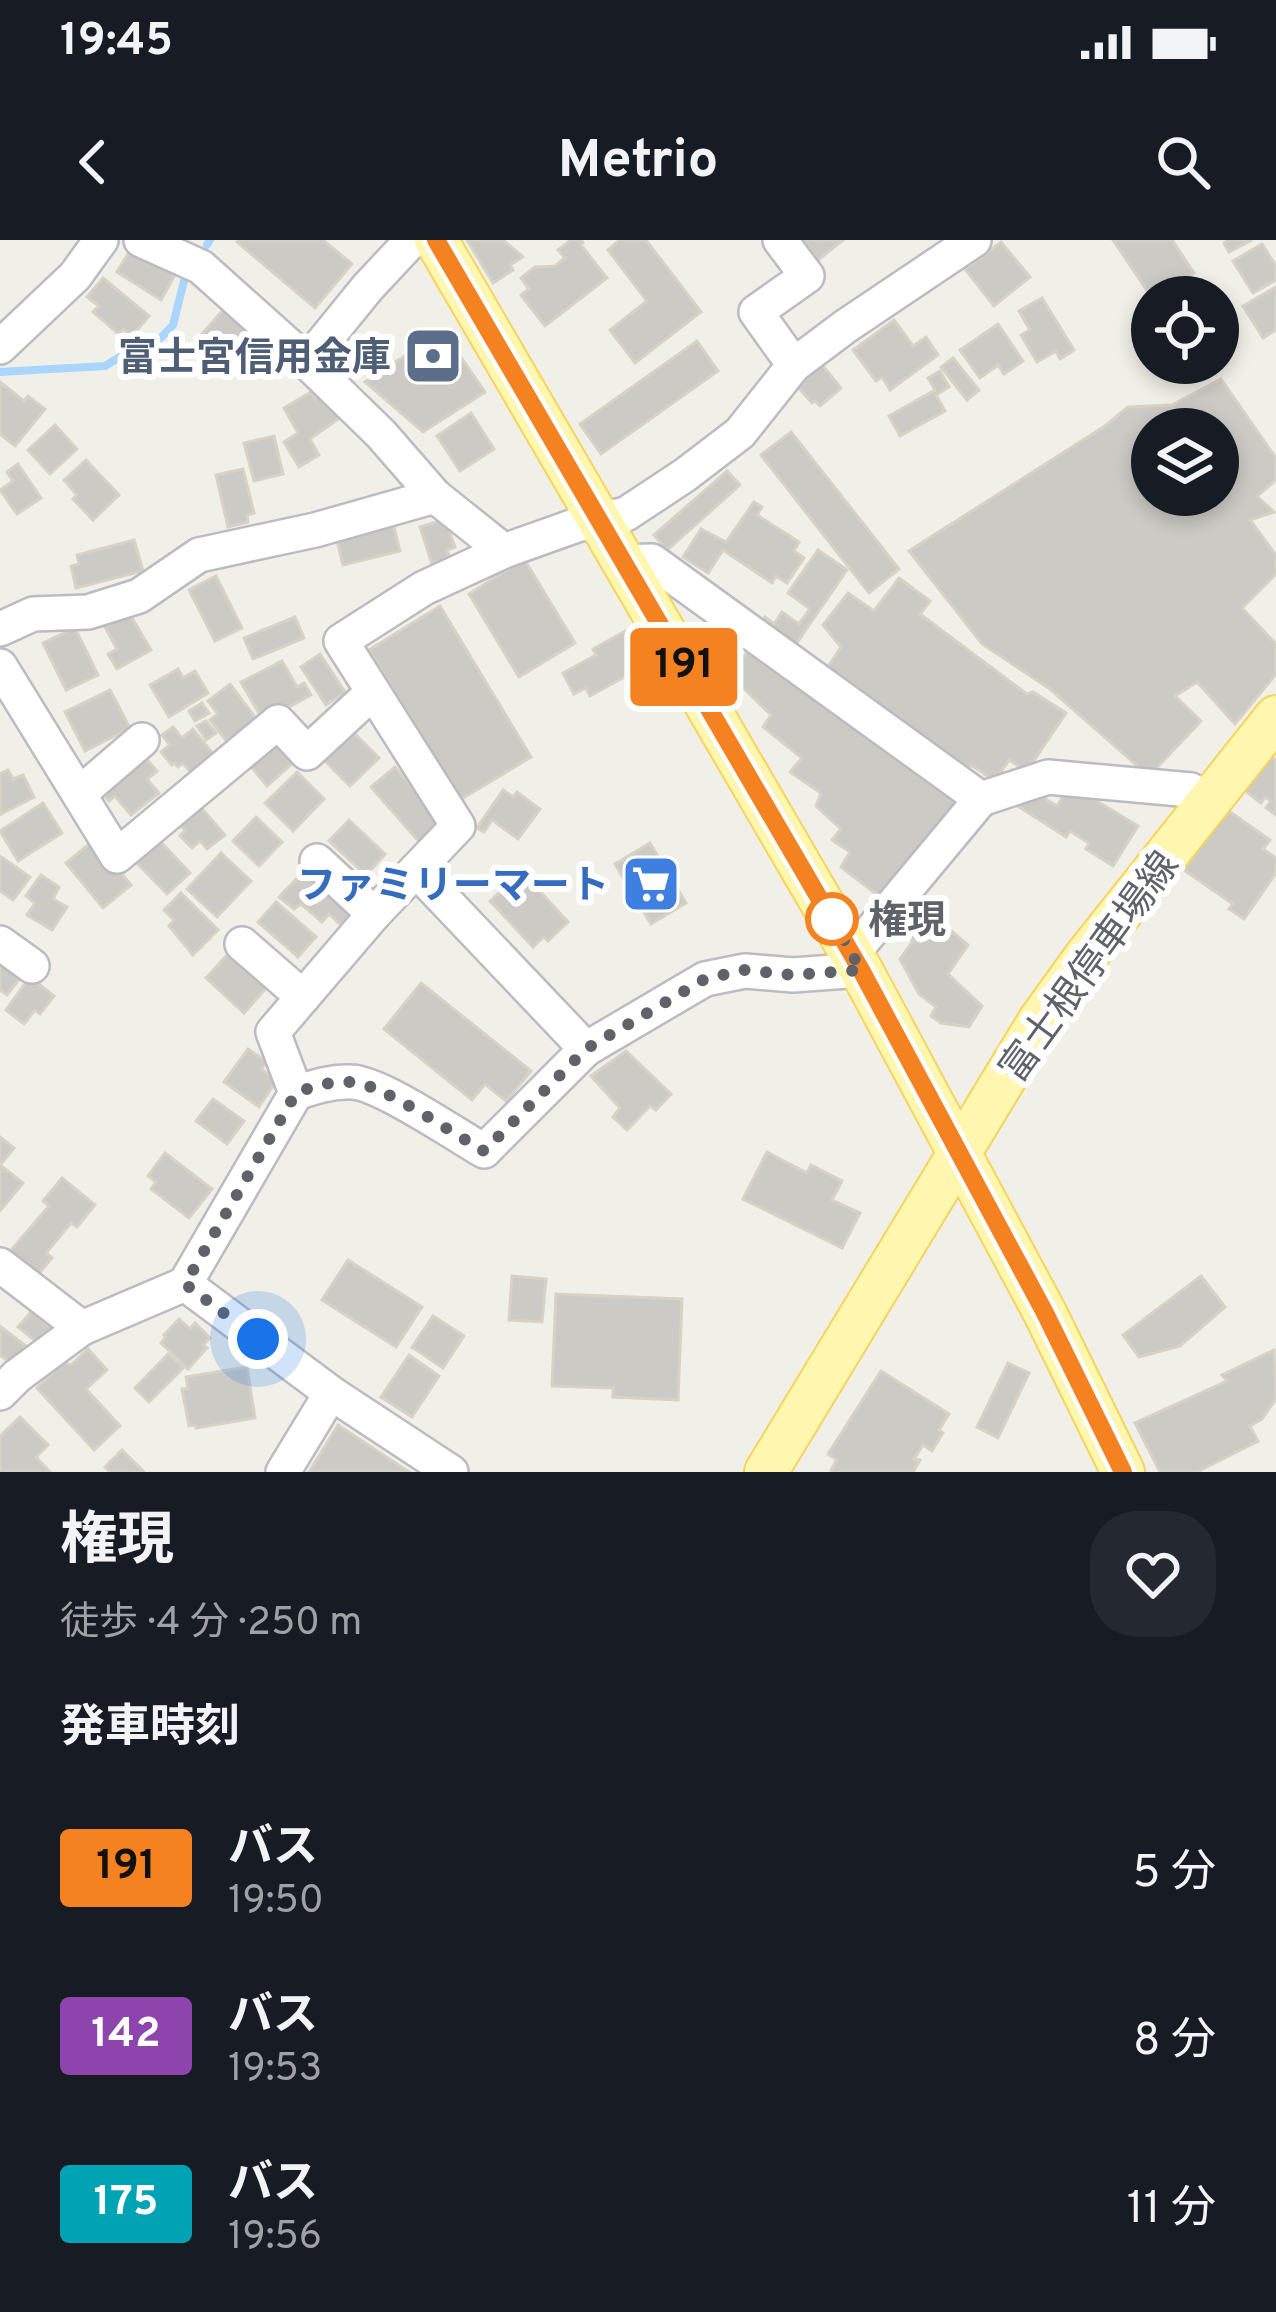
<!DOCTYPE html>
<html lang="ja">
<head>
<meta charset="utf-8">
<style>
	:root { --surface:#171b24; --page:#242831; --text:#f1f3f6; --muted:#9ea1a6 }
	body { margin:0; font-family:Overpass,"Noto Sans JP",sans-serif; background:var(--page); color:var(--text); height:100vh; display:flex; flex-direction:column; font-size:45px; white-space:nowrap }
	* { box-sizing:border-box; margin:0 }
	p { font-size:39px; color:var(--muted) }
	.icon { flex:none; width:66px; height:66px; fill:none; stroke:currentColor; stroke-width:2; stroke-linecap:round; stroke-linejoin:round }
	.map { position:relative; height:1232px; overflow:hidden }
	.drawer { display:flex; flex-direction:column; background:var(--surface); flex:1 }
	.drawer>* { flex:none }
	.badge { padding:0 24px; border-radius:9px; font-size:42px; line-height:78px }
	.tools { position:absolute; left:1131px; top:36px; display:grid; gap:24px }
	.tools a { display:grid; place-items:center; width:108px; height:108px; border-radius:50%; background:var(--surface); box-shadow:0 6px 18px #0003; font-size:60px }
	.you { position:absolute; width:60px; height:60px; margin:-30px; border:9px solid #fff; border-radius:50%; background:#1a73e8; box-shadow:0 0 0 18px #1a73e833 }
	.map>.badge { position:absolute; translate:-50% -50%; box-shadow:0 0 0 6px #fff }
	h2 { padding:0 60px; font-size:45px; line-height:108px }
	.round { display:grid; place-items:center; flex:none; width:126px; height:126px; border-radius:48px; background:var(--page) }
	.overview { display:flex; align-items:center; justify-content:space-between; height:204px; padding:0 60px }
	h1 { font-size:57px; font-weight:700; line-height:90px }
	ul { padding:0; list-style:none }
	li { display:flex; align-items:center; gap:36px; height:168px; padding:0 60px }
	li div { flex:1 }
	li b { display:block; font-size:45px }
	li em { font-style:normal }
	li .badge { min-width:132px; font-weight:700; text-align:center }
	.status { display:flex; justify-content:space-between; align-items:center; height:84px; padding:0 60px; background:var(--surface); direction:ltr }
	.status svg { height:33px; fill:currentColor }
	header { display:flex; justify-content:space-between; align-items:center; height:156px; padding:0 60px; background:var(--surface); font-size:54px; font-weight:700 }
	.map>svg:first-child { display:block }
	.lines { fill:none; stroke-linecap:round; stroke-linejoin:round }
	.stream { stroke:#aad5ff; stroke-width:8 }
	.building { fill:#cccac5; stroke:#d6d2c6; stroke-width:3; fill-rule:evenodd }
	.minor-casing { stroke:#babcc1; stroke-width:38 }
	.major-casing { stroke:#f6d45c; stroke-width:46 }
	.minor { stroke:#fff; stroke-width:33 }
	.major { stroke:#fff7af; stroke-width:42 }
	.line-casing { stroke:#fff; stroke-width:27 }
	.line { stroke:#f58220; stroke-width:18 }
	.walk { stroke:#5f6268; stroke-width:12; stroke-dasharray:0 21.6 }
	.stop-dot { fill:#fff; stroke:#f58220; stroke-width:6 }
	.labels { text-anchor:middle; stroke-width:12; stroke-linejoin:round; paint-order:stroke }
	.service-label { font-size:39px; font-weight:bold; fill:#4e5e75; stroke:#fff; text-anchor:end }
	.shop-label { font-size:39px; font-weight:bold; fill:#366cbe; stroke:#fff; text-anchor:end }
	.stop-label { font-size:39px; font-weight:bold; fill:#5f6268; stroke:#fff; text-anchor:start }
	.street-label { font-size:39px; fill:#5f6268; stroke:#fff }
</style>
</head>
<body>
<div class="status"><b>19:45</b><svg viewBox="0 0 49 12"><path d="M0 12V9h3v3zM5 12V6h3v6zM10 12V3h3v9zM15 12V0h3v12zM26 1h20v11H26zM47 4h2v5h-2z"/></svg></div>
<header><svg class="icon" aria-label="back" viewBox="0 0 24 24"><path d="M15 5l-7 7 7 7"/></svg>Metrio<svg class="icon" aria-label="search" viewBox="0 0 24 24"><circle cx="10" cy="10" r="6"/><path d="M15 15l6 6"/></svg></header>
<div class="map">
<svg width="1276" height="1232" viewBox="0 0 1276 1232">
	<rect width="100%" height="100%" fill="#f1f0e8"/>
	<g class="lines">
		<g class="stream">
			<path d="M 207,5 L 210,0"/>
			<path d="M 0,132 L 105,126 L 138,106 L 157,102 L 173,85 L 184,41"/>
		</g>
	</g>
	<g class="building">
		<path d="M 239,0 L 323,0 L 352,24 L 315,68 L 237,2 Z"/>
		<path d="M 467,0 L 503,0 L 523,17 L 510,25 L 513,30 L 493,43 Z"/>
		<path d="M 571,0 L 581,0 L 583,3 L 581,5 L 607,38 L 545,86 L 521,55 L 529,49 L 521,38 L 535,27 L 555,26 L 565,18 L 558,10 Z"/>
		<path d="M 620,0 L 646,0 L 701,72 L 635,123 L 610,90 L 647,61 L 608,10 Z"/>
		<path d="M 803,0 L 843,0 L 818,20 Z"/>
		<path d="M 1113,0 L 1172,0 L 1194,33 L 1159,57 L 1152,58 Z"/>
		<path d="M 1229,0 L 1228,0 L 1252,0 L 1229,12 L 1224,3 Z"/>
		<path d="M 1001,2 L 1030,37 L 994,66 L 965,29 Z"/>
		<path d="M 1262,4 L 1276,26 L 1276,40 L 1253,53 L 1233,21 Z"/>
		<path d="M 132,7 L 176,33 L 161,60 L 117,32 Z"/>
		<path d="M 103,38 L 149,76 L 132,96 L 123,89 L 119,94 L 93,72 L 99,66 L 87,57 Z"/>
		<path d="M 1276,47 L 1276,90 L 1263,98 L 1243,66 Z"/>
		<path d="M 1042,58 L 1074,110 L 1060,119 L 1056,111 L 1037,122 L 1021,95 L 1030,90 L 1019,71 Z"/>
		<path d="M 223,70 L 266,106 L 244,131 L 201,95 Z"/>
		<path d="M 894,80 L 913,106 L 926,97 L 938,115 L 890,150 L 882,137 L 876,141 L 853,110 Z"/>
		<path d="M 998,84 L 1023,121 L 1004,134 L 998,125 L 980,138 L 960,110 Z"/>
		<path d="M 443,91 L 485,152 L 423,192 L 365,142 Z"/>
		<path d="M 697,101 L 718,131 L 601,214 L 580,184 Z"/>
		<path d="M 953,118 L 979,150 L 967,160 L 941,127 Z"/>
		<path d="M 822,125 L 841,148 L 820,166 L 815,161 L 812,163 L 797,146 Z"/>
		<path d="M 940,131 L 949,147 L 936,155 L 945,171 L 900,196 L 889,176 L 935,150 L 928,138 Z"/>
		<path d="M 1221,139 L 1276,218 L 1276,240 L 1257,256 L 1274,272 L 1250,280 L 1276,315 L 1276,334 L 1242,368 L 1276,404 L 1276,434 L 1235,484 L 1197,442 L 1175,456 L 1201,481 L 1149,536 L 1050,449 L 982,404 L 909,311 L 1105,186 L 1128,167 L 1172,165 ZM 1152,189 L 1218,189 L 1218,255 L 1152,255 Z"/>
		<path d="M 0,142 L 24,161 L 28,156 L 45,169 L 15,206 L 0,194 Z"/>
		<path d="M 311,152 L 315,159 L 321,155 L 328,166 L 333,163 L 341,177 L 310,199 L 319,215 L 299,227 L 284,202 L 298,193 L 284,168 Z"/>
		<path d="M 471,173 L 494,209 L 460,231 L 437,196 Z"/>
		<path d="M 55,185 L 77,209 L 50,234 L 28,210 Z"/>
		<path d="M 791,192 L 899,329 L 869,353 L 761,215 Z"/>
		<path d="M 274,196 L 283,234 L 254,241 L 244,203 Z"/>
		<path d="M 86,220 L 119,255 L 93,280 L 73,259 L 77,255 L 64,240 Z"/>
		<path d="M 18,224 L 41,258 L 17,274 L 0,250 L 13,241 L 7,232 Z"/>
		<path d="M 243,229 L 254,273 L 247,275 L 248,282 L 228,287 L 216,235 Z"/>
		<path d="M 727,231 L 740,245 L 667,310 L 654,295 Z"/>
		<path d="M 754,262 L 762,267 L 757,275 L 799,302 L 794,311 L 804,318 L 787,343 L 776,336 L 772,343 L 723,310 L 708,333 L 683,317 L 701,289 L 726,302 Z"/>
		<path d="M 445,279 L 455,307 L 447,310 L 450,318 L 432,324 L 420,287 Z"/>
		<path d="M 393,283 L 400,311 L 343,325 L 336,297 Z"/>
		<path d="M 134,300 L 143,331 L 76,348 L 71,326 L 79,324 L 77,315 Z"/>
		<path d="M 818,310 L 847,330 L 792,410 L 758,387 L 765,377 L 774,384 L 782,372 L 799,384 L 810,369 L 788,353 Z"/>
		<path d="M 524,319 L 575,403 L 519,437 L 469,354 Z"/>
		<path d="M 216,336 L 242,388 L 215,401 L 189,350 Z"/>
		<path d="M 899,338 L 930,361 L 920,374 L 1027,454 L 1033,452 L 1066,473 L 1027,531 L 1009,520 L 995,541 L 971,525 L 966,534 L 821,437 L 841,407 L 823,385 L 848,353 L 874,371 Z"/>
		<path d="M 440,366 L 531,517 L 460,560 L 369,410 Z"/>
		<path d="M 129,373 L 151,410 L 117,429 L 108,414 L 117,409 L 105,387 Z"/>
		<path d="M 295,377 L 304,398 L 253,419 L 244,398 Z"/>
		<path d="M 75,388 L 98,435 L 66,450 L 43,403 Z"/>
		<path d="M 629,389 L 648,424 L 590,456 L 586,448 L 574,454 L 563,433 L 596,415 L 593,409 Z"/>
		<path d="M 753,405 L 965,562 L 884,660 L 841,627 L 850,612 L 832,600 L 841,589 L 816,566 L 821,553 L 790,532 L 802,518 L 763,487 L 771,475 L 729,434 Z"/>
		<path d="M 320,414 L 345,452 L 326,465 L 301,427 Z"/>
		<path d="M 282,421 L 297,447 L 304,443 L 311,455 L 280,472 L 275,466 L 260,475 L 241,442 Z"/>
		<path d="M 178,429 L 183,438 L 195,431 L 208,453 L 169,477 L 150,445 Z"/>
		<path d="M 230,444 L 261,485 L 232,508 L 210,480 L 218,474 L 208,461 Z"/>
		<path d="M 110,450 L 130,488 L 85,511 L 65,472 Z"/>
		<path d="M 202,463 L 209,473 L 195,481 L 189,471 Z"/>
		<path d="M 206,481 L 216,493 L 206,500 L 197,486 Z"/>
		<path d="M 173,487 L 182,498 L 193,489 L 215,516 L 192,534 L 183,523 L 178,527 L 175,523 L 172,525 L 161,512 L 170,505 L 162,495 Z"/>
		<path d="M 348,487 L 379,518 L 350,546 L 320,516 Z"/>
		<path d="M 276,500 L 295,521 L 267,546 L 249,524 Z"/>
		<path d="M 1269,515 L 1276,520 L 1276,575 L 1266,568 L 1271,561 L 1265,557 L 1261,563 L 1243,549 Z"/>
		<path d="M 144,516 L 157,531 L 147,539 L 159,553 L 131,575 L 115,556 L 109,561 L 101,551 Z"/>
		<path d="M 395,527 L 444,583 L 420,603 L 371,547 Z"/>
		<path d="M 8,530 L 13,539 L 23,535 L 34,557 L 1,574 L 0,534 Z"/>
		<path d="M 297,532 L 324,559 L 293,591 L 265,563 Z"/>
		<path d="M 1070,545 L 1138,586 L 1113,626 L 1086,609 L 1089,603 L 1070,591 L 1066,597 L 1013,563 L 1037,554 L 1057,566 Z"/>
		<path d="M 503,550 L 513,557 L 517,552 L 540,569 L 518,599 L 492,580 L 484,592 L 477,588 Z"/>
		<path d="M 43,563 L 62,593 L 18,621 L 0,591 Z"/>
		<path d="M 197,563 L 225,595 L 207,609 L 200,601 L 192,608 L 180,596 L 185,590 L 177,582 Z"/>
		<path d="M 1226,569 L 1270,600 L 1263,609 L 1276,618 L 1276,633 L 1244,679 L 1229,669 L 1233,664 L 1184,630 Z"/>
		<path d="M 256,577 L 282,602 L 259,626 L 233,601 Z"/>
		<path d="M 349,580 L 385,614 L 366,635 L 329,601 Z"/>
		<path d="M 157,598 L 190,633 L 167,654 L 134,620 Z"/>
		<path d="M 94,600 L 131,645 L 103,668 L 66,623 Z"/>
		<path d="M 650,603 L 686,663 L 651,684 L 615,624 Z"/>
		<path d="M 221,613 L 251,641 L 217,677 L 187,649 Z"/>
		<path d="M 0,616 L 30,637 L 13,660 L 0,651 Z"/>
		<path d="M 522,632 L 568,682 L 548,701 L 544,697 L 533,707 L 490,661 Z"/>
		<path d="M 301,634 L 317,645 L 321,642 L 352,673 L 342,686 L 329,674 L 322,682 L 301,664 L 294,669 L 279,657 Z"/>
		<path d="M 41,635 L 59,647 L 53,659 L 67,667 L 52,690 L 27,675 L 35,663 L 26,656 Z"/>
		<path d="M 181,653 L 218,690 L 193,715 L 169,686 L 174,680 L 164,670 Z"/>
		<path d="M 276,662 L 316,697 L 298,717 L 258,682 Z"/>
		<path d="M 917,662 L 968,705 L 948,734 L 982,766 L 969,787 L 941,783 L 931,776 L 936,767 L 919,754 L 900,719 L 913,701 L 898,686 Z"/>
		<path d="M 229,713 L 266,748 L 244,773 L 206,738 Z"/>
		<path d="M 0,715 L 24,733 L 7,755 L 0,750 Z"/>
		<path d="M 30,737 L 54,756 L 40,774 L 35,770 L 24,784 L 6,770 Z"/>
		<path d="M 421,743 L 531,831 L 506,861 L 485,844 L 472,860 L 384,789 Z"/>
		<path d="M 248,809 L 267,822 L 261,829 L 277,840 L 259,867 L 224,842 Z"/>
		<path d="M 626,811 L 671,854 L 656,870 L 650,866 L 627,890 L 613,877 L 620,868 L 591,836 Z"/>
		<path d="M 213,859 L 244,881 L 227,904 L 196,881 Z"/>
		<path d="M 0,897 L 14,908 L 0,925 L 23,943 L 0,971 Z"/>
		<path d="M 767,912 L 807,933 L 811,925 L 842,941 L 832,960 L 860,973 L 842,1008 L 743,959 Z"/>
		<path d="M 165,913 L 212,949 L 189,978 L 151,949 L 156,942 L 148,936 Z"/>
		<path d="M 62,938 L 95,965 L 77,987 L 71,983 L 46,1013 L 52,1018 L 34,1039 L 6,1016 L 49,966 L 43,961 Z"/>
		<path d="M 348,1020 L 422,1067 L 396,1107 L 322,1060 Z"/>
		<path d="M 512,1036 L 546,1039 L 542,1082 L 509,1080 Z"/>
		<path d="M 1201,1036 L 1225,1067 L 1180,1106 L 1139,1117 L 1123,1095 Z"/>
		<path d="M 556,1054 L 682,1059 L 678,1160 L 613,1157 L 613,1148 L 552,1146 Z"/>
		<path d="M 32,1071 L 51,1088 L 38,1103 L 18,1087 Z"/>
		<path d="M 433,1076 L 464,1096 L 443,1128 L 412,1107 Z"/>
		<path d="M 179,1079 L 190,1089 L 195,1083 L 210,1098 L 203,1105 L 207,1108 L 188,1129 L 161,1103 L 166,1097 L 164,1095 Z"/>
		<path d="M 1,1087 L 26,1106 L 12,1124 L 0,1115 Z"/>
		<path d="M 88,1109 L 107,1130 L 86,1149 L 120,1186 L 94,1210 L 37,1148 L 64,1122 L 71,1125 Z"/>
		<path d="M 1274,1110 L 1276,1159 L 1262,1179 L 1250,1186 L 1258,1201 L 1197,1232 L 1160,1232 L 1135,1183 L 1227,1141 L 1222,1135 Z"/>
		<path d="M 168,1114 L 183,1128 L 149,1162 L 135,1148 Z"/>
		<path d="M 409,1115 L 439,1136 L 412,1177 L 381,1157 Z"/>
		<path d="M 1008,1123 L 1029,1133 L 998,1198 L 977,1187 Z"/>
		<path d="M 247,1127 L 255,1178 L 196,1188 L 195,1185 L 189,1186 L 182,1149 L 188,1149 L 186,1137 Z"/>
		<path d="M 881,1131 L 949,1174 L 939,1190 L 943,1193 L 932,1211 L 923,1205 L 914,1219 L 920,1220 L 913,1232 L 834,1232 L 831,1230 L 837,1220 L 828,1214 Z"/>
		<path d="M 20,1177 L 48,1205 L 36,1217 L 50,1232 L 0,1232 L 0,1196 Z"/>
		<path d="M 338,1185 L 409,1232 L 309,1232 Z"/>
		<path d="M 122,1210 L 144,1232 L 110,1232 L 105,1227 Z"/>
	</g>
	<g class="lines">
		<g class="minor-casing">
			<g id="minor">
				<path d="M 141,0 L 201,27 L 307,122 L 381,194 L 435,256"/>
				<path d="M 780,0 L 807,36 L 756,72 L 794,125"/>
				<path d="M 0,107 L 75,36 L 101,0"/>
				<path d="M 307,122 L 368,47 L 412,0"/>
				<path d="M 623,322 L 652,321 L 981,559 L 1048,537 L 1191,550 L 1210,562"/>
				<path d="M 0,389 L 33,374 L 88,372 L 139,356 L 199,315 L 315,290 L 435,256 L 504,311 L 577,285 L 626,274 L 685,235 L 740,193 L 794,125 L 846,86 L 974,0"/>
				<path d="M 0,426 L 117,616 L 278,482 L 307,513 L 373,452"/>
				<path d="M 79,554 L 142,500"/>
				<path d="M 317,621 L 374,674"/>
				<path d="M 416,630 L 586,809"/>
				<path d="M 0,703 L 32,726"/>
				<path d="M 242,704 L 303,757"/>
				<path d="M 852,714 L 981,559"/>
				<path d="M 296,853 L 273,792 L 374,674 L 458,586 L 341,401 L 424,348 L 504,311"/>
				<path d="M 0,1025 L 82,1088 L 185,1044 L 296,853 C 314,847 332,841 351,842 C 379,842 456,895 484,911 L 586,809 L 705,739 L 745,731 L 793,735 L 861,730"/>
				<path d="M 185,1044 L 331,1153 L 451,1232"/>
				<path d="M 0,1153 L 17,1136 L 82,1088"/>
				<path d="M 283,1232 L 331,1153"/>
			</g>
		</g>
		<g class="major-casing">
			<g id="major">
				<path d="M 436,0 L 861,730 L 1045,1073 L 1123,1232"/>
				<path d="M 766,1232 L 1040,780 L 1087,715 L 1276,477"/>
			</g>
		</g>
		<use href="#minor" class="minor"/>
		<use href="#major" class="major"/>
	</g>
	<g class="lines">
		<g class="line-casing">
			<path id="line" d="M 436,0 L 861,730 L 1045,1073 L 1123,1232"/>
		</g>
		<use href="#line" class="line"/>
		<path class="walk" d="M 258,1099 L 185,1044 L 296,853 C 314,846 332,841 351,842 C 379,842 455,895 484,911 L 586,809 L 705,739 L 745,730 L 793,735 L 861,730 L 830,675 L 832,679"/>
	</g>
	<defs>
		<g id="bank-square" transform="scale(3)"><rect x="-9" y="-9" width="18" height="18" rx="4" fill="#5c6f8a" stroke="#fff"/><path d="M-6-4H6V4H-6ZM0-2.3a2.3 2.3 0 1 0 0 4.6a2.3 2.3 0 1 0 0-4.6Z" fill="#fff"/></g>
		<g id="supermarket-square" transform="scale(3)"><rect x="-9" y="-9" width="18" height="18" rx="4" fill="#3f7fe0" stroke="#fff"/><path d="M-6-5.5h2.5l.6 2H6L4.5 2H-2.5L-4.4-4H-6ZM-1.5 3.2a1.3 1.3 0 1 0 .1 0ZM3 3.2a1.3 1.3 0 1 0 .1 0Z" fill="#fff"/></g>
	</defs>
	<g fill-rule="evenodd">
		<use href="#bank-square" x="433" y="116"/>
		<use href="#supermarket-square" x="651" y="644"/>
	</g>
	<circle class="stop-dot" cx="832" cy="679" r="24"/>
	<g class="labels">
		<g class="service-label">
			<text x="391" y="130">富士宮信用金庫</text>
		</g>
		<g class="shop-label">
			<text x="609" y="658">ファミリーマート</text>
		</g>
		<g class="stop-label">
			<text x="868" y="693">権現</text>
		</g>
		<g class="street-label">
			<text transform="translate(1088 726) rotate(-54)" y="14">富士根停車場線</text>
		</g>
	</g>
</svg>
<div class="tools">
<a><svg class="icon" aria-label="locate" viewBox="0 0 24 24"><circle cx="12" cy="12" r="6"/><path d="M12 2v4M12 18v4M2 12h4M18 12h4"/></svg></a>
<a><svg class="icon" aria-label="layers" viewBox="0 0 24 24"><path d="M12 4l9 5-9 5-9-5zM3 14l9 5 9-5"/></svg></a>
</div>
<div class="you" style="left:258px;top:1099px"></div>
<b class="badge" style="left:684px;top:427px;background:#f58220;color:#111">191</b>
</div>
<section class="drawer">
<div class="overview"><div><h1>権現</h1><p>徒歩 · 4 分 · 250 m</p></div><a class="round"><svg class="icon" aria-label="heart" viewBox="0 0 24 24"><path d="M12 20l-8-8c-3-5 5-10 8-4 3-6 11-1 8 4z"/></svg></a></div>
<h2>発車時刻</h2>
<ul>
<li><span class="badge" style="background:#f58220;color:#111">191</span><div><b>バス</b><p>19:50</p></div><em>5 分</em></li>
<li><span class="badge" style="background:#8e44ad;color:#fff">142</span><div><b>バス</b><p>19:53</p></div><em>8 分</em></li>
<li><span class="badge" style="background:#00a3b4;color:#fff">175</span><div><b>バス</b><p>19:56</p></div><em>11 分</em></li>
</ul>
</section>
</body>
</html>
